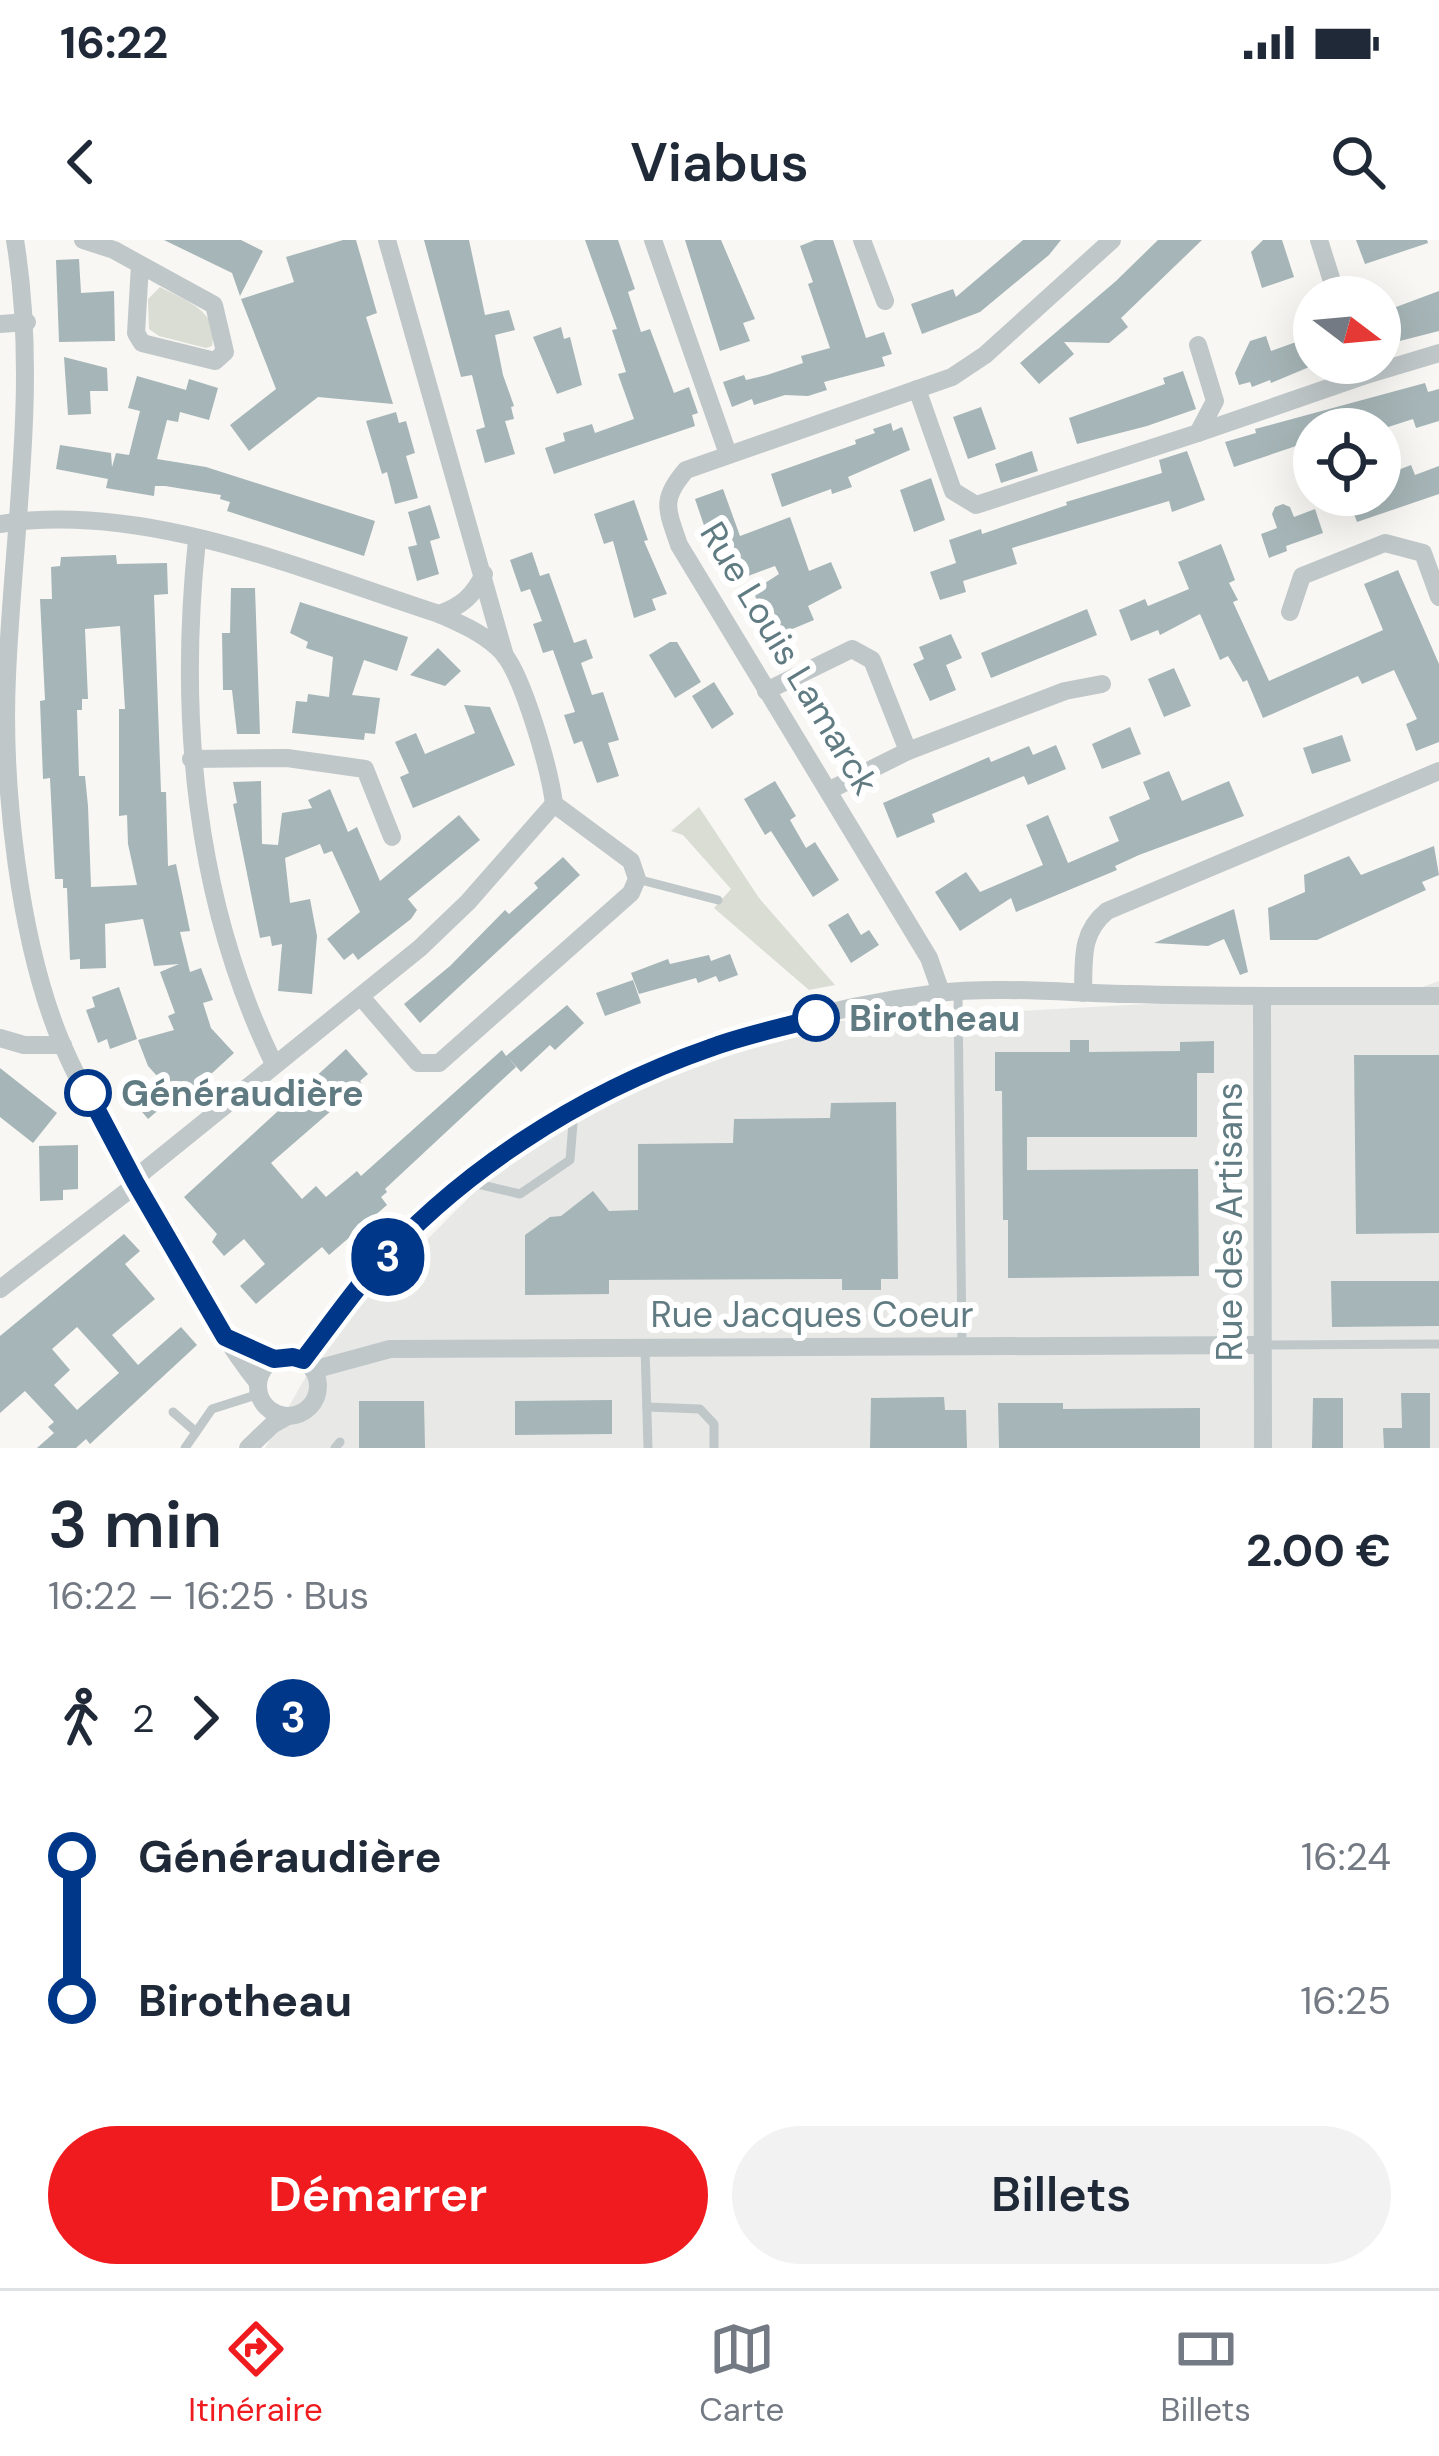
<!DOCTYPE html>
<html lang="fr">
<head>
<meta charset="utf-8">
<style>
	:root { --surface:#fff; --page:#f2f2f3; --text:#1f2937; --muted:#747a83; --line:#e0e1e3; --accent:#f01b1f }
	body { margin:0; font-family:"DM Sans",sans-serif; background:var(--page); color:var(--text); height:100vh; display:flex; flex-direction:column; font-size:45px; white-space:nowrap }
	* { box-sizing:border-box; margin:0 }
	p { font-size:39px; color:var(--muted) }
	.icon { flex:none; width:66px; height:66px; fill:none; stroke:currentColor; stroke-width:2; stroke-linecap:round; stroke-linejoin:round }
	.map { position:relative; height:1208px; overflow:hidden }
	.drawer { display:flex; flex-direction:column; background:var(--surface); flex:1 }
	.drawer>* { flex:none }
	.badge { padding:0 24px; border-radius:39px; font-size:42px; line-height:78px }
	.needle { width:78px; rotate:106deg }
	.fabs { position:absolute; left:1293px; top:36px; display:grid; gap:24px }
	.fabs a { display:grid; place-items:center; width:108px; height:108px; border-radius:50%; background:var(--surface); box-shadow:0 12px 48px #0002; font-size:60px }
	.map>.badge { position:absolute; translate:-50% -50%; box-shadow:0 0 0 6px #fff }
	.legs { display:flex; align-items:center; gap:18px; height:132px; padding:0 48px; font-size:39px }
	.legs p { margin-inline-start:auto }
	.overview { display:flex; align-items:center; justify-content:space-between; height:204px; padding:0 48px }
	h1 { font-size:66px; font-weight:600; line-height:90px }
	.action { display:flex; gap:24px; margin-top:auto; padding:24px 48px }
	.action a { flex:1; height:138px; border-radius:72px; background:var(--accent); color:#fff; font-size:48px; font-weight:600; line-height:138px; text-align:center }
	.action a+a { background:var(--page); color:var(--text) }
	ul { padding:0 48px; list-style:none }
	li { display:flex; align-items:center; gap:42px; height:144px; font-size:45px }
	li i { display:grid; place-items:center; width:18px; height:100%; margin:0 15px; background:currentColor }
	li i::after { content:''; width:30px; height:30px; margin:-15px; border:9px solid; border-radius:50%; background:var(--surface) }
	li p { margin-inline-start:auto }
	li:first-child i { background:linear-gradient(#0000 50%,currentColor 0) }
	li:last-child i { background:linear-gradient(currentColor 50%,#0000 0) }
	.status { display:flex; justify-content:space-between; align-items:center; height:84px; padding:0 60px; background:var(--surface); direction:ltr }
	.status svg { height:33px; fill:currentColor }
	header { display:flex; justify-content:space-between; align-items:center; height:156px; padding:0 48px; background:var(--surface); font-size:54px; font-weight:600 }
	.tabs { display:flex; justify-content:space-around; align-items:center; height:168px; border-top:3px solid var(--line); background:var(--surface); font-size:33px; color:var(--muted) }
	.tabs a { display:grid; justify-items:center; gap:6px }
	.tabs .selected { color:var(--accent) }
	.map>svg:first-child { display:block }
	.built { fill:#e8e9e7 }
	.green { fill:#d9ddd3 }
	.building { fill:#a6b5b7; fill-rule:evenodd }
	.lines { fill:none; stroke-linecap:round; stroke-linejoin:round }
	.service { stroke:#c0c7c9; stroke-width:9 }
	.minor { stroke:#c0c7c9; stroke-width:18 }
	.line-1-casing { stroke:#fff; stroke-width:27 }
	.line-1 { stroke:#003788; stroke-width:18 }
	.stop-1-dot { fill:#fff; stroke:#003788; stroke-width:6 }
	.labels { text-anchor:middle; stroke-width:12; stroke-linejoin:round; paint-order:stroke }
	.street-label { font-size:36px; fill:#607b82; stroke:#fff }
	.stop-label { font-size:36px; font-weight:bold; fill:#607b82; stroke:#fff; text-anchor:start }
</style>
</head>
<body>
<div class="status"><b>16:22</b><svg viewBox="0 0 49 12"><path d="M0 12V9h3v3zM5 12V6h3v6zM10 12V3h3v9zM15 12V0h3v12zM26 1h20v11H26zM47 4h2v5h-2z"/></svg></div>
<header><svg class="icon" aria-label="back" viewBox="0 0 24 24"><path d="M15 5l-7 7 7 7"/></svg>Viabus<svg class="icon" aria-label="search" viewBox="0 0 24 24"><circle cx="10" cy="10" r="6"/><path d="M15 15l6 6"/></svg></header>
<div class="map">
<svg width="1439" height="1208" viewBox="0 0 1439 1208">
	<rect width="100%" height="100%" fill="#f8f7f4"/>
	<path class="built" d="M 1439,741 L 1439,1208 L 265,1208 L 328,1098 L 544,883 L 821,782 L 1417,749 Z"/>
	<g class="green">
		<path d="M 160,47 C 185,60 221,72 212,106 L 206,108 L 159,96 L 149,89 L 148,59 Z"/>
		<path d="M 699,567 L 759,658 L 835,745 L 809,750 L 714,668 L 731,649 L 683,595 L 671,591 Z"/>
	</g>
	<g class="building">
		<path d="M 164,0 L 241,0 L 263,11 L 240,56 L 232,33 Z"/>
		<path d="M 343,0 L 356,0 L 377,73 L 366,77 L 393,164 L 318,157 L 249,211 L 230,185 L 276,149 L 241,59 L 294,42 L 286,17 Z"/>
		<path d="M 424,0 L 469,0 L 485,75 L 509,70 L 515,90 L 495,95 L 503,135 L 514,166 L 511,167 L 514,179 L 505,181 L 515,214 L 485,223 L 476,190 L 485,187 L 472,135 L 461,137 Z"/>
		<path d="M 585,0 L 618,0 L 635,49 L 628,52 L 641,92 L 650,89 L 674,153 L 689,147 L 698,173 L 692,175 L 695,186 L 554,234 L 545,208 L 565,201 L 563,193 L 592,184 L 595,193 L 634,179 L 618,134 L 626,132 L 612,90 L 617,89 Z"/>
		<path d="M 685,0 L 721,0 L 755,79 L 743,83 L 750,101 L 720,111 Z"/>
		<path d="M 815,0 L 833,0 L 866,98 L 884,92 L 892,114 L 882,117 L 885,126 L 824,142 L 827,150 L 808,156 L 785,155 L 754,165 L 752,159 L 732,167 L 723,142 L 744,135 L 746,140 L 767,135 L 803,123 L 801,116 L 830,108 L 808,44 L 813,42 L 800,6 Z"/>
		<path d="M 1023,0 L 1061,0 L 1049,15 L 980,72 L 922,94 L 911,64 L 953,49 L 956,57 Z"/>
		<path d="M 1158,0 L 1202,0 L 1121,78 L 1128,87 L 1109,103 L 1064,102 L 1074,114 L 1039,144 L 1020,123 L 1116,41 Z"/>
		<path d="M 1263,0 L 1282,0 L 1294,37 L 1262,48 L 1251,12 Z"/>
		<path d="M 1356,0 L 1427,0 L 1428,3 L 1365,24 Z"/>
		<path d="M 79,19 L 81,53 L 114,51 L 115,101 L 59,102 L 56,20 Z"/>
		<path d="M 1439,51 L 1439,91 L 1380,106 L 1380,73 Z"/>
		<path d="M 561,87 L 564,99 L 570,97 L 582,145 L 557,154 L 533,97 Z"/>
		<path d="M 1266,96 L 1271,111 L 1310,97 L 1314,125 L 1271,143 L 1270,140 L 1252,147 L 1250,142 L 1239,145 L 1235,133 L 1250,101 Z"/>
		<path d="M 64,117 L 107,128 L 108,151 L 90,151 L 91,174 L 68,175 Z"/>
		<path d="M 1183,131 L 1196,169 L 1147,186 L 1077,204 L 1069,178 L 1165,144 L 1163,138 Z"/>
		<path d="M 137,136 L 186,150 L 189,139 L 218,148 L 209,180 L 180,172 L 178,182 L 167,180 L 157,219 L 206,227 L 375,281 L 364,316 L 227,271 L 230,262 L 220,259 L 221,255 L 165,246 L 155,246 L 154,256 L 106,248 L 108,239 L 56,229 L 60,205 L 111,213 L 112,227 L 116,213 L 129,215 L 140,171 L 128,168 Z"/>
		<path d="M 1425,143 L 1428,152 L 1439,149 L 1439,181 L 1416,188 L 1413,179 L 1382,189 L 1314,189 L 1314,200 L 1234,227 L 1225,202 L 1256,193 L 1255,189 Z"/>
		<path d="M 981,167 L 996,209 L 968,219 L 953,177 Z"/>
		<path d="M 396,172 L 399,183 L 406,181 L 415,213 L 406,216 L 418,258 L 395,264 L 387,232 L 382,234 L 366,181 Z"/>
		<path d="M 891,183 L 893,191 L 902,187 L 910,210 L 848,237 L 852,247 L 832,254 L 831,249 L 782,267 L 771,234 L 856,204 L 855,200 L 875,193 L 873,189 Z"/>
		<path d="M 1032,211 L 1038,231 L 1001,243 L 995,224 Z"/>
		<path d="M 1187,211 L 1205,260 L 1172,272 L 1169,261 L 1012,308 L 1017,324 L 963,341 L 966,352 L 940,360 L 930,332 L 956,323 L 949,300 L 981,289 L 982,294 L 1067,265 L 1066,262 L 1162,233 L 1159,220 Z"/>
		<path d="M 1411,225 L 1415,235 L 1439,226 L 1439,254 L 1357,282 L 1347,255 L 1380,255 L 1380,244 L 1390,240 L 1388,234 Z"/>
		<path d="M 931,238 L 945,280 L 914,292 L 900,250 Z"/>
		<path d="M 723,249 L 740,296 L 790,277 L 809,331 L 831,322 L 842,348 L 808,366 L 814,380 L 773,397 L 753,351 L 779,334 L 775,326 L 740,339 L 722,302 L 711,306 L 695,259 Z"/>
		<path d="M 634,260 L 648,300 L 644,301 L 667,354 L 652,359 L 656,370 L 634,378 L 613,301 L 604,304 L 594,274 Z"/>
		<path d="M 1283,264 L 1290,267 L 1294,277 L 1315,269 L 1323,293 L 1286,306 L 1287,311 L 1269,318 L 1261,294 L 1277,288 L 1272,274 L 1275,267 Z"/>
		<path d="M 430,265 L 440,298 L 430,301 L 439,334 L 417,341 L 408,307 L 417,305 L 408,272 Z"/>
		<path d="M 1221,304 L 1235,340 L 1229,343 L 1238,360 L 1233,362 L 1269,441 L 1383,390 L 1364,344 L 1398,330 L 1439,424 L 1439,502 L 1416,511 L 1406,484 L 1417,479 L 1394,430 L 1362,444 L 1358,436 L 1263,478 L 1247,440 L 1243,442 L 1228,416 L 1220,420 L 1200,374 L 1160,395 L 1158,390 L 1131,401 L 1119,370 L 1145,359 L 1148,366 L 1189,349 L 1178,322 Z"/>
		<path d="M 532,312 L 540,336 L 549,333 L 574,403 L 586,399 L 593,418 L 581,423 L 592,455 L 603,452 L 619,500 L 608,503 L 619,536 L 597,543 L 582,501 L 574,504 L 564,475 L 575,472 L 553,410 L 543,413 L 533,384 L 542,381 L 530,349 L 521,352 L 510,320 Z"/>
		<path d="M 116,315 L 117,324 L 167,323 L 168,354 L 154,355 L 161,552 L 166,552 L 168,626 L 176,624 L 190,691 L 180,692 L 190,732 L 201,728 L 213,760 L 203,763 L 211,788 L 234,813 L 187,856 L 182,850 L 148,879 L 133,861 L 158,837 L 148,826 L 138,800 L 174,790 L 168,776 L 175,773 L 160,732 L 179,724 L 154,726 L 143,679 L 105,684 L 106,728 L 80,729 L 80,719 L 70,720 L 67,648 L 63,648 L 63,639 L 55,639 L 50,538 L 43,539 L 40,461 L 45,460 L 40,359 L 52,359 L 51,327 L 60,326 L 61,317 ZM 120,386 L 125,469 L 119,469 L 119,576 L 127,575 L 128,604 L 137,645 L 91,647 L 88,566 L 85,536 L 79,536 L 77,470 L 82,470 L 82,459 L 88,459 L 85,389 Z"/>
		<path d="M 231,348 L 255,348 L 260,494 L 237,494 L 232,450 L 223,450 L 222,393 L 230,393 Z"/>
		<path d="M 300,362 L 408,397 L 397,431 L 364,420 L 352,455 L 380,458 L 375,494 L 365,493 L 364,500 L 292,493 L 296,461 L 307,462 L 308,454 L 329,457 L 333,417 L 306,408 L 308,402 L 290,393 Z"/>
		<path d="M 1087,369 L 1097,395 L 991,438 L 981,413 Z"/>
		<path d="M 951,394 L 962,418 L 946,425 L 956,450 L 930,461 L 913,424 L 924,419 L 919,407 Z"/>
		<path d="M 670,402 L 677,402 L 701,442 L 675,458 L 649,415 Z"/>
		<path d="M 438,408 L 461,431 L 445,446 L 410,435 Z"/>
		<path d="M 1174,428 L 1191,466 L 1164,477 L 1148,439 Z"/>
		<path d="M 714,442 L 734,474 L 712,489 L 692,456 Z"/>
		<path d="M 464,465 L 490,467 L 515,525 L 413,568 L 400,537 L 409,533 L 395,502 L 416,493 L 425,514 L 475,493 Z"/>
		<path d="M 1130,487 L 1141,514 L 1102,529 L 1092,504 Z"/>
		<path d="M 1342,495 L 1351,521 L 1312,534 L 1303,508 Z"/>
		<path d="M 1056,505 L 1066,529 L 1028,545 L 1024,536 L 932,574 L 935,582 L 897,598 L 883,563 L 989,517 L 991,522 L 1029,506 L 1033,515 Z"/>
		<path d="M 1169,531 L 1182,561 L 1229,541 L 1244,576 L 1139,615 L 1115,626 L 1117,630 L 1016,672 L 1011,658 L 960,691 L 935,652 L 966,632 L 980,652 L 1043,625 L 1026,585 L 1048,575 L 1068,623 L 1119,601 L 1109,577 L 1150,559 L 1143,542 Z"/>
		<path d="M 261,541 L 262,604 L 278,605 L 282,573 L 312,568 L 308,560 L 330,549 L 348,592 L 357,587 L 380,641 L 459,575 L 480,600 L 408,659 L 417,670 L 411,679 L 358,720 L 353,713 L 344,720 L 327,699 L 360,672 L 332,611 L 324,614 L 320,604 L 285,618 L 290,663 L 310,659 L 317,696 L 312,754 L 278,751 L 282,704 L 272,706 L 270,696 L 260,698 L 233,564 L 237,563 L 233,542 Z"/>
		<path d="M 775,541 L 796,576 L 790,580 L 806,608 L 815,602 L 839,640 L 813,657 L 771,591 L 765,595 L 744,559 Z"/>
		<path d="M 1434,606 L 1439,635 L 1422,642 L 1426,650 L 1317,700 L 1270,700 L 1268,668 L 1305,652 L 1304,635 L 1349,616 L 1361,635 Z"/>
		<path d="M 563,617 L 580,635 L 420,783 L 404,764 L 450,726 L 505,670 L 509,674 L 538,648 L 534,643 Z"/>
		<path d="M 1234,669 L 1248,732 L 1240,735 L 1224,699 L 1208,706 L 1154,703 Z"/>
		<path d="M 848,673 L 861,695 L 869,690 L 879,705 L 851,723 L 828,685 Z"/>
		<path d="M 730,714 L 738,735 L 719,742 L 716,736 L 698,743 L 696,738 L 639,754 L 631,733 L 668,719 L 670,724 L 709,715 L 711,721 Z"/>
		<path d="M 633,740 L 641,763 L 605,776 L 596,753 Z"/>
		<path d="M 119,747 L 137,799 L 110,809 L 107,799 L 98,803 L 86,770 L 95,767 L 92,757 Z"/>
		<path d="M 567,765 L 584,783 L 555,810 L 550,805 L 521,832 L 507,816 L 516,827 L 385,949 L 387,952 L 381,957 L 387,965 L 329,1015 L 322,1007 L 256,1064 L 240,1046 L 265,1024 L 244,999 L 224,1016 L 212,1002 L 217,994 L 184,957 L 346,809 L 368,834 L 360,841 L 362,844 L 271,923 L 302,959 L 316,946 L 326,957 L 357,931 L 361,936 L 502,810 L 506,816 Z"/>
		<path d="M 1070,800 L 1089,800 L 1089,812 L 1180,811 L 1180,802 L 1214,801 L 1214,833 L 1197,833 L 1197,897 L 1027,897 L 1027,930 L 1198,929 L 1199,1036 L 1008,1038 L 1008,980 L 1003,980 L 1002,851 L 995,851 L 995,812 L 1070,812 Z"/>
		<path d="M 1354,815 L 1439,815 L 1439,993 L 1356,994 Z"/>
		<path d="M 0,828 L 57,873 L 33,903 L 0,877 Z"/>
		<path d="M 896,862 L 898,1039 L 881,1039 L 881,1050 L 842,1050 L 842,1039 L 609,1040 L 609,1054 L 525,1055 L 525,995 L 550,977 L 561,976 L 593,951 L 609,971 L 638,970 L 638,904 L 733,903 L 734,879 L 830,878 L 831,863 Z"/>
		<path d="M 78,905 L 78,949 L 63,950 L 63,960 L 40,961 L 39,906 Z"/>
		<path d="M 124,994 L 140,1011 L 125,1024 L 155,1059 L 112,1095 L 138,1125 L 181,1087 L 197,1105 L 90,1204 L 86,1199 L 76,1208 L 37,1208 L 54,1193 L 48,1187 L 54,1182 L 25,1151 L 0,1173 L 0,1096 ZM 77,1087 L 119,1133 L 77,1170 L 54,1145 L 70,1130 L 52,1109 Z"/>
		<path d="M 1331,1041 L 1439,1041 L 1439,1086 L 1332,1087 Z"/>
		<path d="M 1401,1153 L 1430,1153 L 1430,1208 L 1384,1208 L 1383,1188 L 1402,1188 Z"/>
		<path d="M 944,1157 L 945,1170 L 966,1170 L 967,1208 L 870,1208 L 871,1158 Z"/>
		<path d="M 1313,1158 L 1343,1158 L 1343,1208 L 1312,1208 Z"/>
		<path d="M 612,1160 L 612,1194 L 515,1195 L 515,1161 Z"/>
		<path d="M 359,1161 L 424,1161 L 425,1208 L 359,1208 Z"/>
		<path d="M 998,1163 L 1063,1163 L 1063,1169 L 1200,1168 L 1200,1208 L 999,1208 Z"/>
	</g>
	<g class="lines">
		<g class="service">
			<path d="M 637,639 L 718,660"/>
			<path d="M 958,753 L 962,1106"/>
			<path d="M 469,942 L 520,954 L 570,920 L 574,871"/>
			<path d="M 1262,1105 L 1439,1104"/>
			<path d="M 645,1108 L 648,1208"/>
			<path d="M 647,1167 L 700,1169 L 714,1184 L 714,1208"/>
			<path d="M 173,1172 L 196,1192"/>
			<path d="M 185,1208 L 212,1169 L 259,1154"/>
			<path d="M 335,1208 L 340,1202"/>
		</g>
		<g class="minor">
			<path d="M 15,0 C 39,145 13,290 7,436 C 2,546 19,702 62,804 C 91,870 130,934 166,996 C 195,1046 222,1098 258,1143"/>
			<path d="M 83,0 L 114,10 L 214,65 L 225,112 L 215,121 L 142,103 L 136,93 L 140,25"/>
			<path d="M 387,0 L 505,416"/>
			<path d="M 653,0 L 728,214"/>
			<path d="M 862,0 L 885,61"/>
			<path d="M 1319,0 L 1337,57"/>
			<path d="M 0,84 L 27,82"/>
			<path d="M 1363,136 L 1439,113"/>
			<path d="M 917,149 L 953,251 L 976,265 L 1198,193 L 1215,161 L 1198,105"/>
			<path d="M 1198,193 L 1363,136 L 1359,123"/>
			<path d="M 0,284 C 144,261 303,330 439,374"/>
			<path d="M 197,300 C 178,478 195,662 274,824"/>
			<path d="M 484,334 C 473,356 462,366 439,374 C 461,384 486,394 503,413 C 524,438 550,531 554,564"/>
			<path d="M 1290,372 L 1302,336 L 1385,303 L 1423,313 L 1439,357"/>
			<path d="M 766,451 L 852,409 L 872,420 L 908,511 L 830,550"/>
			<path d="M 908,511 L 1065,451 L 1102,444"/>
			<path d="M 191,519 L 287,518 L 365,529 L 392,597"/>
			<path d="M 941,752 L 929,718 L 679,305 C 667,269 660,260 686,230 L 952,137 L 985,115 L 1112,0"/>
			<path d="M 1083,753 C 1084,720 1080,693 1107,671 L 1439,531"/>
			<path d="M 1262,756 L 1263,1208"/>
			<path d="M 0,798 L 24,805 L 63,805"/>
			<path d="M 0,1049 L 129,950 L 144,931 L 420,708 L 468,662 L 554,564 L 631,621 L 637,639 L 631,653 L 439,823 L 418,823 L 362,758"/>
			<circle cx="288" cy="1146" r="30"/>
			<path d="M 303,1120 C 367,1037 438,954 527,896 C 643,820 801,770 938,753 C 993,746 1071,753 1129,754 C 1232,757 1336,756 1439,756"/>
			<path d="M 313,1130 L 390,1109 L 1262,1105"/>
			<path d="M 248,1208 L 272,1185 L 288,1176"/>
		</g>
	</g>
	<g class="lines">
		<g class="line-1-casing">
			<path id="line-1" d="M 88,853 L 135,942 L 225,1097 L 274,1119 L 293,1117 L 303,1120 C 323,1094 343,1066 364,1040 C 454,934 580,853 710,808 C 744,795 781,788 816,778"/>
		</g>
		<use href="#line-1" class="line-1"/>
	</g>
	<g class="stop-1-dot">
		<circle cx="816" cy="778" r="21"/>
		<circle cx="88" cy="853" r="21"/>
	</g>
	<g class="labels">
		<g class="street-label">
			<text transform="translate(790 418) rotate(59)" y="13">Rue Louis Lamarck</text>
			<text transform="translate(1229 982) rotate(-90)" y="13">Rue des Artisans</text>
			<text x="812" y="1087">Rue Jacques Coeur</text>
		</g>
		<g class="stop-label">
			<text x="849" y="791">Birotheau</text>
			<text x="121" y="866">Généraudière</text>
		</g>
	</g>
</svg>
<div class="fabs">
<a><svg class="needle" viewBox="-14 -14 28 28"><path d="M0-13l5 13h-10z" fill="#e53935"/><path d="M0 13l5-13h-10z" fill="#747a83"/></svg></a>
<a><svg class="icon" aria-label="locate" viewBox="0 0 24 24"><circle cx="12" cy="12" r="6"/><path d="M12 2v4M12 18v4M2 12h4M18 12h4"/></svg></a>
</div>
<b class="badge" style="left:388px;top:1017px;background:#003788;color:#fff">3</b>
</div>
<section class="drawer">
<div class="overview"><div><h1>3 min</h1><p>16:22 – 16:25 · Bus</p></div><b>2.00 €</b></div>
<div class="legs"><svg class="icon" aria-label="walk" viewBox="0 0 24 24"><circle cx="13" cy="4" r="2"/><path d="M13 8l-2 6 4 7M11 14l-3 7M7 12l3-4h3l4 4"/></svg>2<svg class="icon" aria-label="forward" viewBox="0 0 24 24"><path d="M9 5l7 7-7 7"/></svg><b class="badge" style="background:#003788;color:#fff">3</b></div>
<ul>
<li><i style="color:#003788"></i><b>Généraudière</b><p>16:24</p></li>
<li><i style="color:#003788"></i><b>Birotheau</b><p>16:25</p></li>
</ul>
<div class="action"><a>Démarrer</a><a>Billets</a></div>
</section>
<nav class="tabs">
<a class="selected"><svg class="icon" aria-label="directions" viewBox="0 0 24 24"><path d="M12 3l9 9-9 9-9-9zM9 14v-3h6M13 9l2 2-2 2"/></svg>Itinéraire</a>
<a><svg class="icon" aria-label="map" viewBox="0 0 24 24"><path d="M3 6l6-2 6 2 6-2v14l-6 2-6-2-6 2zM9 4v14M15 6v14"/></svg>Carte</a>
<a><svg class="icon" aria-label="tickets" viewBox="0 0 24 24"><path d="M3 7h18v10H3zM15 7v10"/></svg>Billets</a>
</nav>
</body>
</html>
